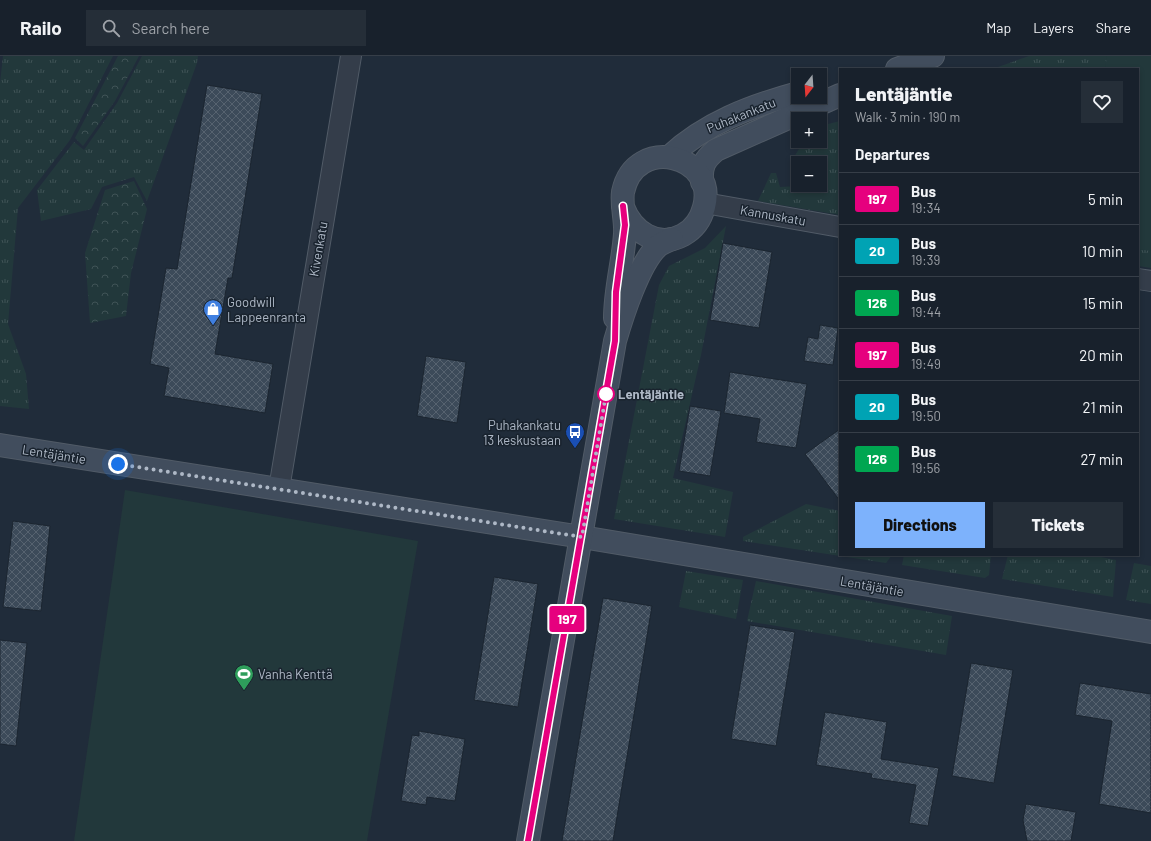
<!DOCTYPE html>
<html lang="en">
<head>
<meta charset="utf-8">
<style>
	:root { --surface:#18212c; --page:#252e38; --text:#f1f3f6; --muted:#9fa3a9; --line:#363e48; --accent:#7db2fc }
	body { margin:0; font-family:Barlow,sans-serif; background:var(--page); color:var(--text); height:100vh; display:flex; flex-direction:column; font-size:15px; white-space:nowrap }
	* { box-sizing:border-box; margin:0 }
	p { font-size:13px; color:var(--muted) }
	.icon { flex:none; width:22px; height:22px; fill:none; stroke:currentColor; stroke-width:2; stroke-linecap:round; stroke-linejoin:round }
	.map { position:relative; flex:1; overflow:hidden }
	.sheet { position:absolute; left:839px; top:12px; width:300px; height:488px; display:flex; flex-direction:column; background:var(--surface); border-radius:0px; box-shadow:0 2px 6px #0003,0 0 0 1px var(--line) }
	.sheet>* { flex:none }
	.badge { padding:0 8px; border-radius:3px; font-size:14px; line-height:26px }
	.needle { width:26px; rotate:197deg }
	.buttons { position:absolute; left:791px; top:12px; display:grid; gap:8px }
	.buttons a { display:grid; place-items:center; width:36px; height:36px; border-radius:0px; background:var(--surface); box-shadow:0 2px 6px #0003,0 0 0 1px var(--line); font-size:20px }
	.you { position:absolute; width:20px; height:20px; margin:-10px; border:3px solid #fff; border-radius:50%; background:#1a73e8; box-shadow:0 0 0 6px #1a73e833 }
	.map>.badge { position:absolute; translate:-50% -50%; box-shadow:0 0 0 2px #fff }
	h2 { padding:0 16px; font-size:15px; line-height:36px }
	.round { display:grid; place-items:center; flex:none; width:42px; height:42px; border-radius:0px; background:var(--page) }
	.headline { display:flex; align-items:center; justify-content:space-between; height:68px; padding:0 16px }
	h1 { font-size:19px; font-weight:800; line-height:30px }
	.primary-button { display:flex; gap:8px; margin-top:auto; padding:8px 16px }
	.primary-button a { flex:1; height:46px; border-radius:0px; background:var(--accent); color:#111; font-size:16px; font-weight:800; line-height:46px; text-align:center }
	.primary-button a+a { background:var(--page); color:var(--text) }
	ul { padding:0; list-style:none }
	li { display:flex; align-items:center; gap:12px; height:52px; padding:0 16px; border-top:1px solid var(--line) }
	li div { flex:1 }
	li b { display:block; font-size:15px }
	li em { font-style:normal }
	li .badge { min-width:44px; font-weight:700; text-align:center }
	header { display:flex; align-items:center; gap:24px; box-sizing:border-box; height:56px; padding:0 20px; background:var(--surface); border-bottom:1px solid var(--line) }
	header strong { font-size:19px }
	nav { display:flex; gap:22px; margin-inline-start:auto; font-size:14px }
	.search { width:280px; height:36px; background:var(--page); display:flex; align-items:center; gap:10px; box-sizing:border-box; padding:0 14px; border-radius:0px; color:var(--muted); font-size:15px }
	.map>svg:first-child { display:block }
	.grass { fill:url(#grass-tufts) }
	.forest { fill:url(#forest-crowns) }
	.garden { fill:#22383b }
	.building { fill:url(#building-cross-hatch); stroke:#1b2530 }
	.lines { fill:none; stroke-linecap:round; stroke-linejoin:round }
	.street-casing { stroke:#515b67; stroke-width:22 }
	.secondary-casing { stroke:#515b67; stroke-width:24 }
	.street { stroke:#343d4a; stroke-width:20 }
	.secondary { stroke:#414d5d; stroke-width:22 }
	.line-casing { stroke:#fff; stroke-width:9 }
	.line { stroke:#e6007e; stroke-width:6 }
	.walk { stroke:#aeb8c6; stroke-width:4; stroke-dasharray:0 7.2 }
	.stop-dot { fill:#fff; stroke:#e6007e; stroke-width:2 }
	.labels { text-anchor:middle; stroke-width:3; stroke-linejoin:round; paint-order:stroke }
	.street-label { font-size:13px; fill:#aeb8c6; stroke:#19232e }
	.poi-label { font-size:13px; fill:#aeb8c6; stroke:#19232e; text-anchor:start }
	.stop-label { font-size:13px; font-weight:bold; fill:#aeb8c6; stroke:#19232e; text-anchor:start }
</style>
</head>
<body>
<header>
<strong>Railo</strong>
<div class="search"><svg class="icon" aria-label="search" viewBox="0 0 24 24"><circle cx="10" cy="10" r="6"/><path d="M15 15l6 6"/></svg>Search here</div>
<nav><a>Map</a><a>Layers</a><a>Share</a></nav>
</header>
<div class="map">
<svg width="1151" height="785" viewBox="0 0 1151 785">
	<defs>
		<pattern id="grass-tufts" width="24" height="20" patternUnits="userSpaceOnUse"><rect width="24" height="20" fill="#22383b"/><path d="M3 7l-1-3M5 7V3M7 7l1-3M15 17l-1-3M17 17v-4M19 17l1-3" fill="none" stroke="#405356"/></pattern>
		<pattern id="forest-crowns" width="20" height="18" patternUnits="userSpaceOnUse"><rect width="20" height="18" fill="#22383b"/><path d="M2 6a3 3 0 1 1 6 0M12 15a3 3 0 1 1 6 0" fill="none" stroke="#405356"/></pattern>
		<pattern id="building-cross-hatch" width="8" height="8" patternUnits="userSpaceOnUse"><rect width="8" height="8" fill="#3c4a59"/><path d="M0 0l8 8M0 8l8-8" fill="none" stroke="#56626f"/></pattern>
	</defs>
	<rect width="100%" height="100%" fill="#202c3a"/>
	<g class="grass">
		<path d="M 3,0 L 113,0 L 70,84 L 18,152 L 8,268 L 26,318 L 29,353 L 0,350 L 0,27 Z"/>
		<path d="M 142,0 L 198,0 L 197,7 L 147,145 L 134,121 L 102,131 L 91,153 L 41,165 L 37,134 L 74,86 L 84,94 L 117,47 Z"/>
		<path d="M 1029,0 L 1151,0 L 1151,212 L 1138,210 L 1138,13 L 998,13 L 998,11 Z"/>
		<path d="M 840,65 L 840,159 L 758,145 L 771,117 L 776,117 L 780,131 L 820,129 L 820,107 L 798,107 L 798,112 L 794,101 L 804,85 L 820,85 L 820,70 Z"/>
		<path d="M 726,170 L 701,299 L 673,422 L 733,436 L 725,481 L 614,463 L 659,229 L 669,210 L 705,192 Z"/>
		<path d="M 806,448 L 840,455 L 840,499 L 892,499 L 886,507 L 743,485 L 743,481 Z"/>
		<path d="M 904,499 L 991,499 L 989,519 L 985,522 L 902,509 Z"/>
		<path d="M 1008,499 L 1091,499 L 1116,504 L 1113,541 L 1002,523 Z"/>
		<path d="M 1134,507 L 1151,510 L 1151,548 L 1126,544 Z"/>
		<path d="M 686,515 L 743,524 L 736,563 L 679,551 Z"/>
		<path d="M 756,525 L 952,560 L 946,599 L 747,565 Z"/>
	</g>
	<g class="forest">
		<path d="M 118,0 L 139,0 L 115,45 L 83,90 L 75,82 Z"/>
		<path d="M 134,125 L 147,153 L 131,217 L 126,260 L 90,267 L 85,197 L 105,134 Z"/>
	</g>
	<g class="garden">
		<path d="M 1107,0 L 1151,0 L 1151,195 L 1138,193 L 1138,13 L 1105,13 Z"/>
		<path d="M 125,434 L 418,485 L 367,785 L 74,785 Z"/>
	</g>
	<g class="building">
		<path d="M 207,29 L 262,38 L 232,222 L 228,222 L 215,298 L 273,308 L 265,357 L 164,340 L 169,312 L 150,308 L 166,212 L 177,213 Z"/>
		<path d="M 723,187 L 772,196 L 759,272 L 710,264 Z"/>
		<path d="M 820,269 L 838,272 L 833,309 L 804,305 L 808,281 L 818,283 Z"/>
		<path d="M 426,300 L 466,306 L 457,367 L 417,360 Z"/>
		<path d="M 730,316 L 807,328 L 796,392 L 756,386 L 760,363 L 724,357 Z"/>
		<path d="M 690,350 L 721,355 L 710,420 L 679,415 Z"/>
		<path d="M 840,373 L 840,445 L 805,398 Z"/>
		<path d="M 13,465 L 50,470 L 41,555 L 3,551 Z"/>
		<path d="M 494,521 L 538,528 L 518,651 L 474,644 Z"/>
		<path d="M 603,542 L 652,550 L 613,785 L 562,785 Z"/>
		<path d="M 750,569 L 795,576 L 776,690 L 731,683 Z"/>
		<path d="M 0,584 L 27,587 L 16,690 L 0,688 Z"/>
		<path d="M 971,607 L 1013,614 L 994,727 L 952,720 Z"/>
		<path d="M 1080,627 L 1151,638 L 1151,757 L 1099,748 L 1112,665 L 1075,659 Z"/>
		<path d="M 825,656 L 887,666 L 881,703 L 939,712 L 928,770 L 909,767 L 916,729 L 871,722 L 872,718 L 816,709 Z"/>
		<path d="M 419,675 L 465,683 L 455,745 L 427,741 L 426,749 L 401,745 L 412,679 L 419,680 Z"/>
		<path d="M 1026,748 L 1076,756 L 1071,785 L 1027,785 L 1023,764 Z"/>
	</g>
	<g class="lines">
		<g class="street-casing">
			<g id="street">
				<path d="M 705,147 L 840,171"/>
				<path d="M 1138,223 L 1151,225"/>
				<path d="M 279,433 L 351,0"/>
			</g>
		</g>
		<g class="secondary-casing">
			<g id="secondary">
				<path d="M 897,13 L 933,0"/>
				<path d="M 669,101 C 705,67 751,50 798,37"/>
				<path d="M 702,126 C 701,110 704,104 716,94 L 840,39"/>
				<path d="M 615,262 C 615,234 623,206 625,178 C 626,164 621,149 623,136 C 635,78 718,99 704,151 C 701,163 694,173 683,179 C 657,193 632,175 623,151"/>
				<path d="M 0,389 L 582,481 L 1151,576"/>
				<path d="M 528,785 L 615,285 C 622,261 639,207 658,190 C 662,187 667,185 672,183"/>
			</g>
		</g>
		<use href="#street" class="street"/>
		<use href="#secondary" class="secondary"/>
	</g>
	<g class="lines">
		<g class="line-casing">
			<path id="line" d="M 528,785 L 615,285 L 616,236 L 625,169 L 623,150"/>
		</g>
		<use href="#line" class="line"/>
		<path class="walk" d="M 118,408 L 582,481 L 606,338"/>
	</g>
	<defs>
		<g id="shop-pin" transform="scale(1)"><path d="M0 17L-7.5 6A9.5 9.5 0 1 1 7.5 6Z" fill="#3f7fe0" stroke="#19232e"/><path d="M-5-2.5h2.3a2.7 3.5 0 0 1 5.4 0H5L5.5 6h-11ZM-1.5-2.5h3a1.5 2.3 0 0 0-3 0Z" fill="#fff"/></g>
		<g id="bus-pin" transform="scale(1)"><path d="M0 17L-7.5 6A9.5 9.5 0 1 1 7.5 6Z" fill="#1a4fb4" stroke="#19232e"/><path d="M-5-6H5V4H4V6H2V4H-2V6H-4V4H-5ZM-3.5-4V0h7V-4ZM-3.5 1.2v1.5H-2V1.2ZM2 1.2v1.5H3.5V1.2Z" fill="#fff"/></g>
		<g id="stadium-pin" transform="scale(1)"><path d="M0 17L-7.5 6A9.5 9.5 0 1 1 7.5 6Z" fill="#2e9e5b" stroke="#19232e"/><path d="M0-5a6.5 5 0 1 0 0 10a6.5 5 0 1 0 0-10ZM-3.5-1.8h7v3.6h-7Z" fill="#fff"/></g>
	</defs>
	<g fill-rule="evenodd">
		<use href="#shop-pin" x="213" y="253"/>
		<use href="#bus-pin" x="575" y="376"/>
		<use href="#stadium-pin" x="244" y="618"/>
	</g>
	<circle class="stop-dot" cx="606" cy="338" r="8"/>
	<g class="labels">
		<g class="street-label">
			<text transform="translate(741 59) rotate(-22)" y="5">Puhakankatu</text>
			<text transform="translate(773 159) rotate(10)" y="5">Kannuskatu</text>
			<text transform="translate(318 193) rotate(-80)" y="5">Kivenkatu</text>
			<text transform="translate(54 398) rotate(9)" y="5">Lentäjäntie</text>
			<text transform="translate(872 530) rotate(10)" y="5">Lentäjäntie</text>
		</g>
		<g class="poi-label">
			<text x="227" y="251">Goodwill<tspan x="227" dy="15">Lappeenranta</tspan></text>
			<text x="561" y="374" text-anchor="end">Puhakankatu<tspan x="561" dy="15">13 keskustaan</tspan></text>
			<text x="258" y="623">Vanha Kenttä</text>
		</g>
		<g class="stop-label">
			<text x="618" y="343">Lentäjäntie</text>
		</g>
	</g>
</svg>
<div class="buttons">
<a><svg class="needle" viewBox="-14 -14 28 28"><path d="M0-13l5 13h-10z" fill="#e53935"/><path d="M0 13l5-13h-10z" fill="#9fa3a9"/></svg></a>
<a>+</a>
<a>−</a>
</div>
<div class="you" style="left:118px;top:408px"></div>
<b class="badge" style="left:567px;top:563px;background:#e6007e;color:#fff">197</b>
<section class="sheet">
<div class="headline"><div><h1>Lentäjäntie</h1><p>Walk · 3 min · 190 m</p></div><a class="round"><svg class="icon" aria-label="heart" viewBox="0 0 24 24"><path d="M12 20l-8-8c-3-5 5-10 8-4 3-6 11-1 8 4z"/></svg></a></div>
<h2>Departures</h2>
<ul>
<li><span class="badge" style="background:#e6007e;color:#fff">197</span><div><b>Bus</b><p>19:34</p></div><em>5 min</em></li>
<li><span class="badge" style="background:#00a3b4;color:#fff">20</span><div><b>Bus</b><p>19:39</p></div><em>10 min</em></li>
<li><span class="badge" style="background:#00a651;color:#fff">126</span><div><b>Bus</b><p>19:44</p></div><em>15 min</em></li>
<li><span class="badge" style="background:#e6007e;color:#fff">197</span><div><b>Bus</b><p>19:49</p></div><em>20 min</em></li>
<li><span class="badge" style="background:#00a3b4;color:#fff">20</span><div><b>Bus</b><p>19:50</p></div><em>21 min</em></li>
<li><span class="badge" style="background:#00a651;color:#fff">126</span><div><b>Bus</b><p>19:56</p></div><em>27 min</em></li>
</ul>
<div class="primary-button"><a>Directions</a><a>Tickets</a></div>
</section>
</div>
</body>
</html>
